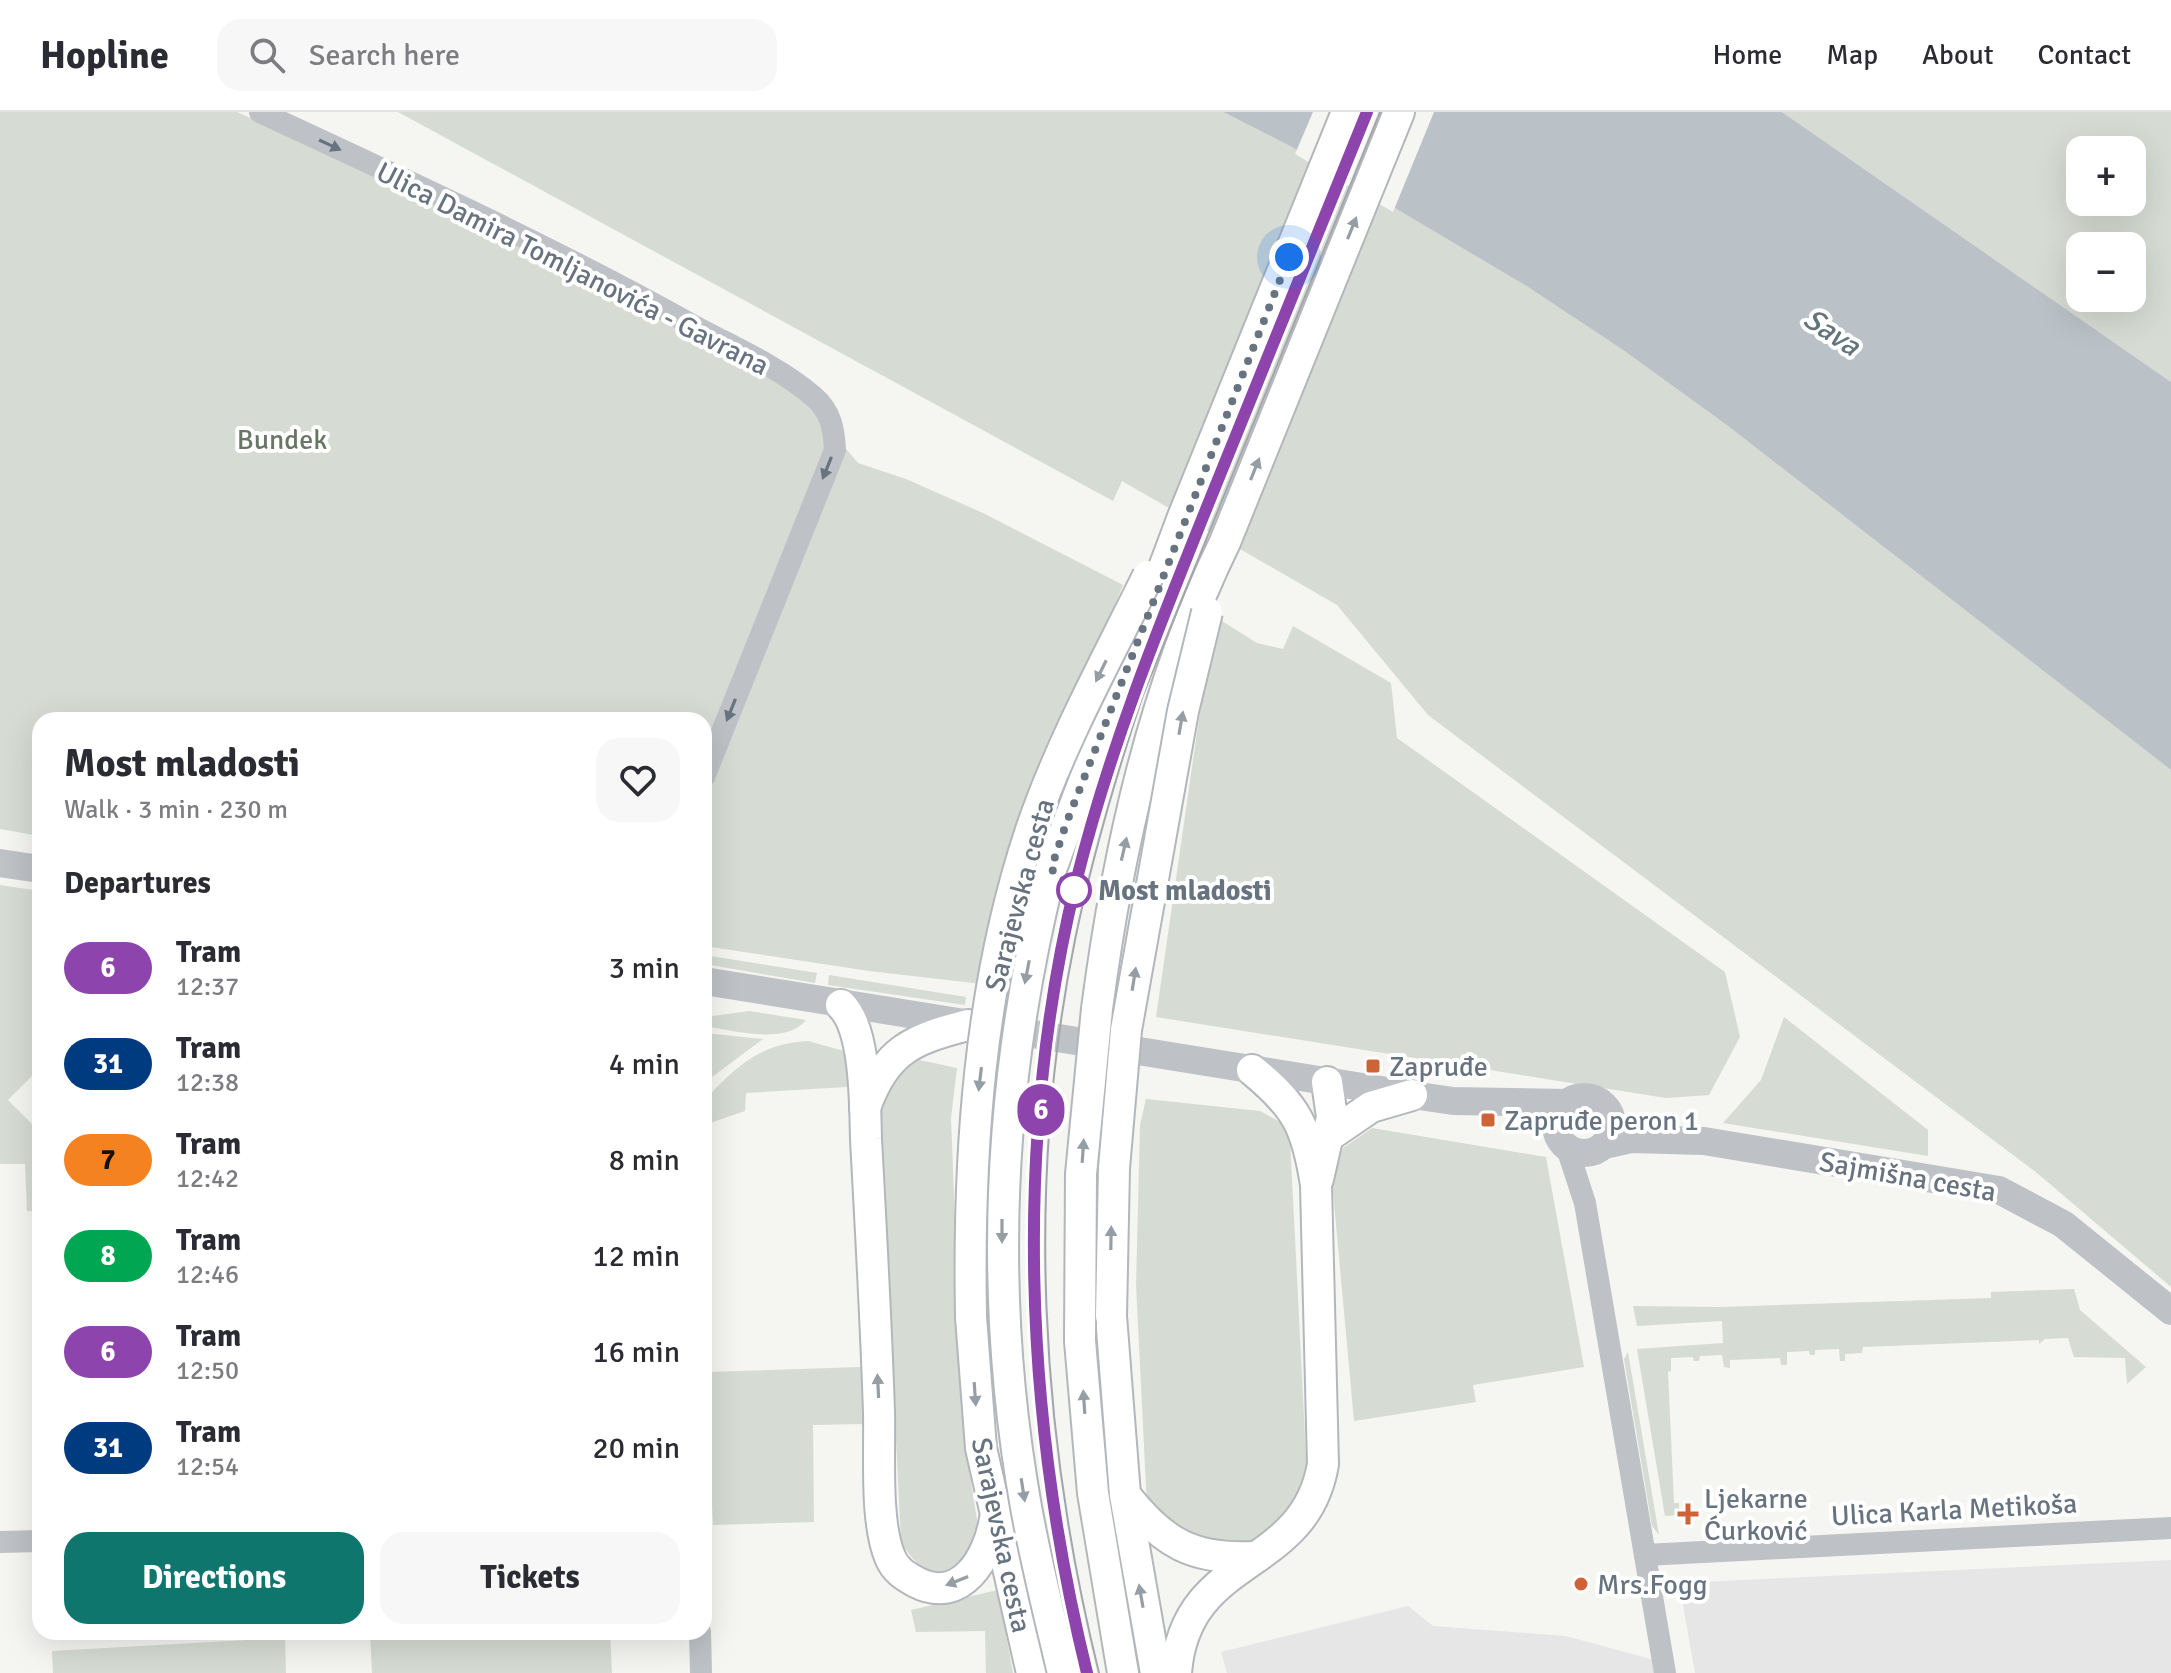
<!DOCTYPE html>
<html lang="en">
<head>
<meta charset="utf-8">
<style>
	:root { --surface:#fff; --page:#f7f7f7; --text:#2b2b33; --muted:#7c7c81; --line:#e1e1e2; --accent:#0f766e }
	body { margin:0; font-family:Signika,sans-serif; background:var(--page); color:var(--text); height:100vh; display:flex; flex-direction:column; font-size:30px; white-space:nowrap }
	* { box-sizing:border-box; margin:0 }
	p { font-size:26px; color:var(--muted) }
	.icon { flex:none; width:44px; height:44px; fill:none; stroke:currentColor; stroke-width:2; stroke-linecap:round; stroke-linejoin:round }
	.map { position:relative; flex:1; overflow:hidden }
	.side { position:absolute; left:32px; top:600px; width:680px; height:928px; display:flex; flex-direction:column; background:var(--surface); border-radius:24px; box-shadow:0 8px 32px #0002 }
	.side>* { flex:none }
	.badge { padding:0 16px; border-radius:26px; font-size:28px; line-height:52px }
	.buttons { position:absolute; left:2066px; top:24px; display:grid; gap:16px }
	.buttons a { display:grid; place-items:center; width:80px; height:80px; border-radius:16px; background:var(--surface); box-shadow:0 8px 32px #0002; font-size:40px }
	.you { position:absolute; width:40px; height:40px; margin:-20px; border:6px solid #fff; border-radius:50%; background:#1a73e8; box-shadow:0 0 0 12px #1a73e833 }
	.map>.badge { position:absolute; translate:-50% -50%; box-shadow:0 0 0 4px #fff }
	h2 { padding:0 32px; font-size:30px; line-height:72px }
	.round { display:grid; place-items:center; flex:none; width:84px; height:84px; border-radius:24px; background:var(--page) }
	.headline { display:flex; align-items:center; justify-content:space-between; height:136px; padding:0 32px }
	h1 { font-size:38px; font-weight:800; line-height:60px }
	.primary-button { display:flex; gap:16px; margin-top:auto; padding:16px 32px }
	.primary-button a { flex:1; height:92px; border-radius:24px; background:var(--accent); color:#fff; font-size:32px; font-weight:800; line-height:92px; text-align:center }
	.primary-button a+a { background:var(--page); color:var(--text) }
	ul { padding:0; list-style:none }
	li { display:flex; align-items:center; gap:24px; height:96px; padding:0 32px }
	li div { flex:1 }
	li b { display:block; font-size:30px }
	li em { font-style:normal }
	li .badge { min-width:88px; font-weight:700; text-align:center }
	header { display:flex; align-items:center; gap:48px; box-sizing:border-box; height:112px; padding:0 40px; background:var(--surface); border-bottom:2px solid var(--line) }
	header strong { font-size:38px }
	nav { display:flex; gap:44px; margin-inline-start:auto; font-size:28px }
	.search { width:560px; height:72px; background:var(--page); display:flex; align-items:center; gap:20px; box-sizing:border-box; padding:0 28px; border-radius:24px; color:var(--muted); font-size:30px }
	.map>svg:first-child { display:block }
	.built { fill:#e5e6e5 }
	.green { fill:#d6dbd3; fill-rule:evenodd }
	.water { fill:#bac2c7 }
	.pier { fill:#f5f5f2 }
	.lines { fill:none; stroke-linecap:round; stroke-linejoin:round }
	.secondary-casing { stroke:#b3b7bb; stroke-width:34 }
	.minor { stroke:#bec1c5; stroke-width:22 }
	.tertiary { stroke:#bec1c5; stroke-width:28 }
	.secondary { stroke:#fff; stroke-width:30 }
	.tram { stroke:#a2a6ab; stroke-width:2 }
	.secondary-bridge-casing { stroke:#b3b7bb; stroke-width:34; stroke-linecap:butt }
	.secondary-bridge { stroke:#fff; stroke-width:30 }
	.oneway { fill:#67737f }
	.oneway2 { fill:#959da5 }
	.line-casing { stroke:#fff; stroke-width:18 }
	.line { stroke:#8e44ad; stroke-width:12 }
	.walk { stroke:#67737f; stroke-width:8; stroke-dasharray:0 14.4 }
	.stop-dot { fill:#fff; stroke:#8e44ad; stroke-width:4 }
	.poi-dot { fill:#cf6338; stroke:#fff; stroke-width:3 }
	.labels { text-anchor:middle; stroke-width:8; stroke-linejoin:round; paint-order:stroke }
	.street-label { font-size:28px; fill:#67737f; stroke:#fff }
	.park-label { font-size:28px; fill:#687765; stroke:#fff }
	.stop-label { font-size:28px; font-weight:bold; fill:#67737f; stroke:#fff; text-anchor:start }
	.poi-label { font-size:28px; fill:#67737f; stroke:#fff; text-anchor:start }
	.water-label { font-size:30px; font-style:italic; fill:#63747c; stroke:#fff }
</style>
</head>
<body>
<header>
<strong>Hopline</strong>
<div class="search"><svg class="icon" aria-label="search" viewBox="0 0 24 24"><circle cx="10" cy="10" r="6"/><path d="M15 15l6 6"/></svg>Search here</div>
<nav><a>Home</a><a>Map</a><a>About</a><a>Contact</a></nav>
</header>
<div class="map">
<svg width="2171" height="1561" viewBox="0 0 2171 1561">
	<rect width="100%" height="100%" fill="#f5f5f2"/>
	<g class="built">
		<path d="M 2171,1448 L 2171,1561 L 1695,1561 L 1679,1471 Z"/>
		<path d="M 1408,1494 L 1433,1514 L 1566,1524 L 1654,1548 L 1656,1561 L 1227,1561 L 1221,1540 Z"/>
	</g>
	<g class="green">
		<path d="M 0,0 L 237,0 L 446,94 L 760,258 L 807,291 L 858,351 L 906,367 L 983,401 L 1123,473 L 1077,586 L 982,872 L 869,859 L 704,834 L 704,608 L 40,608 L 40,724 L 0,717 Z"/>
		<path d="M 398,0 L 1223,0 L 1290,34 L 1528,175 L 1623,238 L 1728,314 L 2171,658 L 2171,1175 L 2037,1061 L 1428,603 L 1337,493 L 1122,369 L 1113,389 Z"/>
		<path d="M 1782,0 L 2171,0 L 2171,270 ZM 2080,38 L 2132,38 L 2132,90 L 2080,90 ZM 2080,134 L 2132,134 L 2132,186 L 2080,186 Z"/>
		<path d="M 1222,509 L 1257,531 L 1283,537 L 1293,514 L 1391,571 L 1397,626 L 1725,860 L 1740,925 L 1709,983 L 1666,986 L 1156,905 L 1201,593 Z"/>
		<path d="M 0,773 L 40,779 L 40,956 L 8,988 L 40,1020 L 40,1099 L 27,1099 L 25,1052 L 0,1052 Z"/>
		<path d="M 704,843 L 817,861 L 815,871 L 704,852 Z"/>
		<path d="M 829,863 L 966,885 L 965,893 L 828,873 Z"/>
		<path d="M 749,899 L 806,908 C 785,934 733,918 704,914 L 705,905 Z"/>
		<path d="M 1784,905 L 1928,1018 L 1928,1044 L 1723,1011 L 1761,968 Z"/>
		<path d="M 704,921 L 763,927 L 704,971 Z"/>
		<path d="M 808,929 L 844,939 L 851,959 L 851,972 L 846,975 L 746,981 L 745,999 L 704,1013 L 704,989 C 735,955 761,931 808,929 Z"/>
		<path d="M 910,946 L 957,956 L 951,1006 L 963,1320 L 980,1427 C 955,1466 925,1474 901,1429 L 879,986 Z"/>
		<path d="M 1146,987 L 1260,999 L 1286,1013 L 1290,1027 L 1307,1364 L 1277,1421 L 1238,1434 L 1174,1421 L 1147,1394 L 1136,1173 L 1140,1013 Z"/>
		<path d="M 1372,1016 L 1546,1045 L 1584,1255 L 1473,1273 L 1476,1290 L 1354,1309 L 1332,1069 L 1343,1036 Z"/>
		<path d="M 2074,1177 L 2080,1198 L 2146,1255 L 2127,1272 L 2125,1246 L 2074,1245 L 2068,1226 L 2045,1227 L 2039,1232 L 2039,1228 L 1863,1235 L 1862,1241 L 1845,1242 L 1845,1249 L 1840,1249 L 1839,1237 L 1815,1238 L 1815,1243 L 1810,1243 L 1809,1239 L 1787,1240 L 1787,1253 L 1781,1253 L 1780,1246 L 1730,1248 L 1730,1256 L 1724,1255 L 1722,1243 L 1700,1244 L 1699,1249 L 1694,1249 L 1693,1245 L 1671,1246 L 1671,1259 L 1668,1260 L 1674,1391 L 1679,1391 L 1679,1403 L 1665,1404 L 1637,1237 L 1723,1231 L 1722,1209 L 1637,1214 L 1633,1194 L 1721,1195 L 1991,1186 L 1991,1180 Z"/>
		<path d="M 1628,1240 L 1659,1423 L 1652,1414 L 1624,1247 Z"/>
		<path d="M 861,1255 L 863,1312 L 813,1313 L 814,1410 L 713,1413 L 706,1260 Z"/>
		<path d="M 998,1478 L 1013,1561 L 986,1561 L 985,1519 L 916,1520 L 911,1498 Z"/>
		<path d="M 370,1520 L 610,1520 L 612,1561 L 372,1561 Z"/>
		<path d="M 285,1526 L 286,1561 L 53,1561 L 52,1539 Z"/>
	</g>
	<path class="water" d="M 1223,0 L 1782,0 L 2171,270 L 2171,658 L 1728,314 L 1623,238 L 1528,175 L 1290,34 Z"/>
	<path class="pier" d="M 1313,0 L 1434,0 L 1393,100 L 1295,42 Z"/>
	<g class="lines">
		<g class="secondary-casing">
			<g id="secondary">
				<path d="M 1051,757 L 1183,405 L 1347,0"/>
				<path d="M 841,893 C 866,917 865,992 866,1027 C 871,1118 876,1209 879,1300 C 880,1340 875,1410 890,1445 C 895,1458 905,1464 916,1470 C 962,1494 989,1444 995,1407"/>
				<path d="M 1097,897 C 1118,736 1154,576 1225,430 L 1399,0"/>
				<path d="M 865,996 C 885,938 913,927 968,913"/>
				<path d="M 1330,1023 L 1371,995 L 1412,983"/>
				<path d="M 1318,1067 L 1332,1005 L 1327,970"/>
				<path d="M 1111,1204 L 1125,1383 L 1156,1561"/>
				<path d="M 971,1205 L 981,1336 L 1032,1561"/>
				<path d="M 1080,1229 L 1093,1381 L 1123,1561"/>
				<path d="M 1126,1384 C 1163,1431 1193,1448 1254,1445"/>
				<path d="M 1176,1561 C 1185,1440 1305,1462 1323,1352 L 1316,1073 C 1307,1015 1297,995 1252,958"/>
			</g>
		</g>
		<g class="minor">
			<path d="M 260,0 C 404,67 548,133 687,210 C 728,233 777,253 813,284 C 831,299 834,317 835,338 L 704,665"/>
			<path d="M 1567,1036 L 1585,1091 L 1665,1561"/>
			<path d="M 0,1430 L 40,1429"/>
			<path d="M 1645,1443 L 2171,1416"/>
			<path d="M 700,1520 L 701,1561"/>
		</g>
		<g class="tertiary">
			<path d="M 0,751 L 40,757"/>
			<path d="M 704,869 L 1412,983 L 1453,989 L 1567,991"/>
			<circle cx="1584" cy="1013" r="28"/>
			<path d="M 1604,1033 L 1631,1027 L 1704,1029 L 1999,1078 L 2063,1112 L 2171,1199"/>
		</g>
		<use href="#secondary" class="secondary"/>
		<g class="tram">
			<path d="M 1354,32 L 1367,0"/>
			<path d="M 1038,1042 L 1047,942"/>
			<path d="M 1058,1424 L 1078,1522"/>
			<path d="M 1099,1561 C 1040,1323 1026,1069 1075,828 C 1092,745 1116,664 1143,583 L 1380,0"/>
		</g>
		<g class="secondary-bridge-casing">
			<g id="secondary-bridge">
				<path d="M 1051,757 C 998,967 988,1181 1026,1395 C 1036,1451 1050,1506 1063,1561"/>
				<path d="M 1111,1204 L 1114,1056 L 1126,918 L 1183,599 L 1207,500"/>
				<path d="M 971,1205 C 968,1042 979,874 1031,718 C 1061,630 1107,547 1148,464"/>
				<path d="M 1080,1229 L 1081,1062 L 1097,897"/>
			</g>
		</g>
		<use href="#secondary-bridge" class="secondary-bridge"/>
	</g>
	<defs><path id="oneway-solid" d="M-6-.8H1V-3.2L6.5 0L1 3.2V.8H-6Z" transform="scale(2)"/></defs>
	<g class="oneway">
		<use href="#oneway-solid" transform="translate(330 33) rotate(25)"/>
		<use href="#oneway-solid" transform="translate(827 356) rotate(112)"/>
		<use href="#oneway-solid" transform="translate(731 598) rotate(112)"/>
	</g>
	<g class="oneway2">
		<use href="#oneway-solid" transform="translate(1352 116) rotate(-68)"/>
		<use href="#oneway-solid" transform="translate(1255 357) rotate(-68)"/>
		<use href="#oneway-solid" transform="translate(1101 559) rotate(116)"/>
		<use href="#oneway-solid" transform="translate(1181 611) rotate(-80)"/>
		<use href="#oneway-solid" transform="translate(1124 737) rotate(-77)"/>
		<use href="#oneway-solid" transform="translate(1027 860) rotate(101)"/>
		<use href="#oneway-solid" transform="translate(1134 867) rotate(-81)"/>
		<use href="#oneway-solid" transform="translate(980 967) rotate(97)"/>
		<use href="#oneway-solid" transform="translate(1083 1039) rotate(-86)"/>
		<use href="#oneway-solid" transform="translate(1002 1119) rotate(90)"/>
		<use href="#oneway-solid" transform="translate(1111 1126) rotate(-89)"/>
		<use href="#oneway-solid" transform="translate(878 1274) rotate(-93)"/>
		<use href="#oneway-solid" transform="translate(975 1282) rotate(86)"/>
		<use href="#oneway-solid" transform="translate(1084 1290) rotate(-94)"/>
		<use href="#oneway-solid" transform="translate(1023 1378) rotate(81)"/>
		<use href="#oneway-solid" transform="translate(957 1469) rotate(158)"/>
		<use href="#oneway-solid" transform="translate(1141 1484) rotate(-100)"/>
	</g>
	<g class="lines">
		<g class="line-casing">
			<path id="line" d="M 1087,1561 C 1024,1304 1013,1028 1076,770 C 1110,634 1159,514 1211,385 C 1263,257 1315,128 1367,0"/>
		</g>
		<use href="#line" class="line"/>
		<path class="walk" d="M 1074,778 L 1051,757 L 1066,712 L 1289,145"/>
	</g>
	<circle class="stop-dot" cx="1074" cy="778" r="16"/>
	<g class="poi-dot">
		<rect x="1365" y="946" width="16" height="16" rx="4"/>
		<rect x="1480" y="1000" width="16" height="16" rx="4"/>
		<path d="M1684 1390h8v8h8v8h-8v8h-8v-8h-8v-8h8z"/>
		<circle cx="1581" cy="1472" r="8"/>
	</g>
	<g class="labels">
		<g class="street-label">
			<text transform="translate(573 156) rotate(27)" y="10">Ulica Damira Tomljanovića - Gavrana</text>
			<text transform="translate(1019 783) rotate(-75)" y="10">Sarajevska cesta</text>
			<text transform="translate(1908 1064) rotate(10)" y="10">Sajmišna cesta</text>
			<text transform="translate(1954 1397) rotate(-3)" y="10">Ulica Karla Metikoša</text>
			<text transform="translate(1002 1423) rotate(78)" y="10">Sarajevska cesta</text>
		</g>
		<g class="park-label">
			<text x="282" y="337">Bundek</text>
		</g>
		<g class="stop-label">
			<text x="1098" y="788">Most mladosti</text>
		</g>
		<g class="poi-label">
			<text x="1389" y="964">Zapruđe</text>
			<text x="1504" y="1018">Zapruđe peron 1</text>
			<text x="1704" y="1396">Ljekarne<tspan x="1704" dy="32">Ćurković</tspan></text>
			<text x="1597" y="1482">Mrs.Fogg</text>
		</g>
		<g class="water-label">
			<text transform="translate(1832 220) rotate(34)" y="10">Sava</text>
		</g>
	</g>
</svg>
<div class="buttons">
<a>+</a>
<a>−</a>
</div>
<div class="you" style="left:1289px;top:145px"></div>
<b class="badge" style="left:1041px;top:998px;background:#8e44ad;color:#fff">6</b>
<section class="side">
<div class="headline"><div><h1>Most mladosti</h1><p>Walk · 3 min · 230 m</p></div><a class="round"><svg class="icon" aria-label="heart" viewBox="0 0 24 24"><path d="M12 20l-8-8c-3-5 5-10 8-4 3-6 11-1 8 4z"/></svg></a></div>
<h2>Departures</h2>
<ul>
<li><span class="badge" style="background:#8e44ad;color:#fff">6</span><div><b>Tram</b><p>12:37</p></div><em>3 min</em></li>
<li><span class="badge" style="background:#003b80;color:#fff">31</span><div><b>Tram</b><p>12:38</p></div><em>4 min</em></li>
<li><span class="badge" style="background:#f58220;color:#111">7</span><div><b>Tram</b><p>12:42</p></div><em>8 min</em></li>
<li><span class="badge" style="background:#00a651;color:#fff">8</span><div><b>Tram</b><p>12:46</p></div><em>12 min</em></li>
<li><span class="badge" style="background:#8e44ad;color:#fff">6</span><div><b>Tram</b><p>12:50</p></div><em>16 min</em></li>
<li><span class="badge" style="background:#003b80;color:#fff">31</span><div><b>Tram</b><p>12:54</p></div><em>20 min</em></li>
</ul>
<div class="primary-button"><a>Directions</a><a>Tickets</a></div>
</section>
</div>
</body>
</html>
